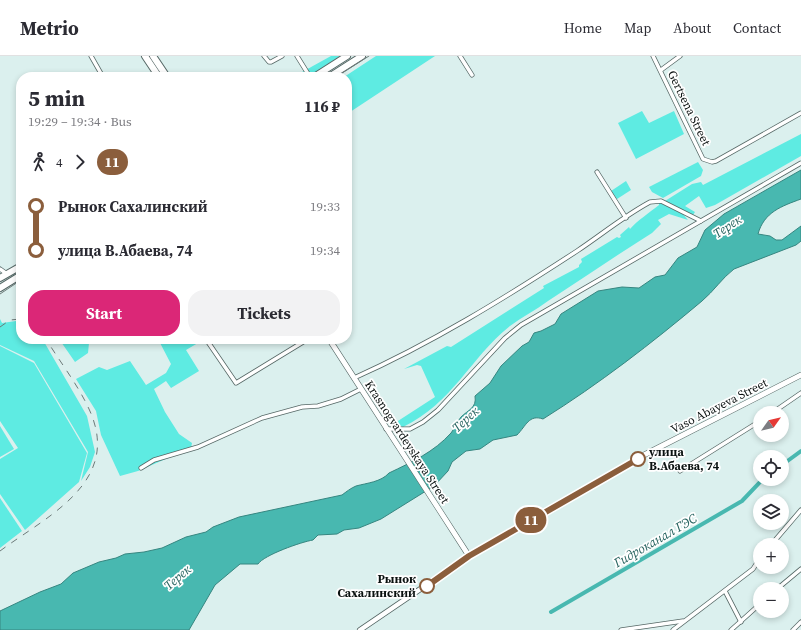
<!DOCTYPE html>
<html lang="en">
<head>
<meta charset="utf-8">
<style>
	:root { --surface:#fff; --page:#f2f2f3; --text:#2b2b33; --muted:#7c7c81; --line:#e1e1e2; --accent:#db2777 }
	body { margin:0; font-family:"Source Serif 4",serif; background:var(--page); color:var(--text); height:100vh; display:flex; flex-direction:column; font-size:15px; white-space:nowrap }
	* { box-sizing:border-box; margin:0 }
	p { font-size:13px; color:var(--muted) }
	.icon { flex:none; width:22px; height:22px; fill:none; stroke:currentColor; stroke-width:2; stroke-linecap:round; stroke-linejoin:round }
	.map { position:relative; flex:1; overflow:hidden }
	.sheet { position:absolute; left:16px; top:16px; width:336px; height:272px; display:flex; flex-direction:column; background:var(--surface); border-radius:16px; box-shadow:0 2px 6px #0003 }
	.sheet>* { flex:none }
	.badge { padding:0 8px; border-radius:13px; font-size:14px; line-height:26px }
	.needle { width:26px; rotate:56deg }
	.buttons { position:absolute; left:753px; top:350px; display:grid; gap:8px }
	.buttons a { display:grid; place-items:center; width:36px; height:36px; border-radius:50%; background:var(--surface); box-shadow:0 2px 6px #0003; font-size:20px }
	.map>.badge { position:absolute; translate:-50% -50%; box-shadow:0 0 0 2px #fff }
	.legs { display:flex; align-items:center; gap:6px; height:44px; padding:0 12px; font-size:13px }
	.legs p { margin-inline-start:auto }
	.summary { display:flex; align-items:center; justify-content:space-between; height:68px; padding:0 12px }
	h1 { font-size:22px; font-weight:700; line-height:30px }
	.action { display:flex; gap:8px; margin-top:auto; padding:8px 12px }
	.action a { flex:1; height:46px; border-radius:16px; background:var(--accent); color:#fff; font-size:16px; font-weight:700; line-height:46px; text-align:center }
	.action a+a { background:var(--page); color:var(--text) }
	ul { padding:0 12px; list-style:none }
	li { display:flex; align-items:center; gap:14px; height:44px; font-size:15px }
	li i { display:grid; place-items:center; width:6px; height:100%; margin:0 5px; background:currentColor }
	li i::after { content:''; width:10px; height:10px; margin:-5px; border:3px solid; border-radius:50%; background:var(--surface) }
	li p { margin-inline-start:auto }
	li:first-child i { background:linear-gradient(#0000 50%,currentColor 0) }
	li:last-child i { background:linear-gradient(currentColor 50%,#0000 0) }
	header { display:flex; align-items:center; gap:24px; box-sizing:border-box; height:56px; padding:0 20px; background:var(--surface); border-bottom:1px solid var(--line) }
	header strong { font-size:19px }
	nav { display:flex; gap:22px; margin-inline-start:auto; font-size:14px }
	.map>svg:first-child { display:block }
	.green { fill:#5eebe2 }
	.water { fill:#48b8b0; stroke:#368680 }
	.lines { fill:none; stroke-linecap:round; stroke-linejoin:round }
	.canal { stroke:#48b8b0; stroke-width:4 }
	.minor-casing { stroke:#566866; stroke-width:5 }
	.tertiary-casing { stroke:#566866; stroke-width:6 }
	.secondary-casing { stroke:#566866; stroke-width:6 }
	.primary-casing { stroke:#566866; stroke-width:8 }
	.minor { stroke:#fff; stroke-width:3.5 }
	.tertiary { stroke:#fff; stroke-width:4.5 }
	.secondary { stroke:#fff; stroke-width:5 }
	.primary { stroke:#fff; stroke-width:6 }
	.tram { stroke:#6d7a79; stroke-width:1 }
	.rail { stroke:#6d7a79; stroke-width:1; stroke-dasharray:7 7; stroke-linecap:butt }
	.line-1-casing { stroke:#fff; stroke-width:9 }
	.line-1 { stroke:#8b5e3c; stroke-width:6 }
	.stop-1-dot { fill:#fff; stroke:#8b5e3c; stroke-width:2 }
	.labels { text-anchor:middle; stroke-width:3.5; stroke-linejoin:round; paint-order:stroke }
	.street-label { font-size:12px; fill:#0b1211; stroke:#fff }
	.stop-label { font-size:12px; font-weight:bold; fill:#0b1211; stroke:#fff; text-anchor:start }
	.water-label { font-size:13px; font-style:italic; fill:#26635f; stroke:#fff }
</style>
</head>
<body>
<header>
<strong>Metrio</strong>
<nav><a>Home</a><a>Map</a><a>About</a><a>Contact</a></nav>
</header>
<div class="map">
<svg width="801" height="574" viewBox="0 0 801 574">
	<rect width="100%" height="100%" fill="#dbf0ee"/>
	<g class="green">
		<path d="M 331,0 L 340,0 L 308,21 L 293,21 Z"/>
		<path d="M 376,0 L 435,0 L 347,58 L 347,21 L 344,21 Z"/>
		<path d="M 642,55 L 649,67 L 674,55 L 684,78 L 636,103 L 618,67 Z"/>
		<path d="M 801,78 L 801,100 L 715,149 L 706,152 L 699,140 L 685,150 L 695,156 L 693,159 L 665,145 L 692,128 L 701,126 L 703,129 Z"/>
		<path d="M 698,106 L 703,114 L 701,120 L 663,142 L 652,136 L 649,131 Z"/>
		<path d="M 626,125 L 631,134 L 617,143 L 611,135 Z"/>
		<path d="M 659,146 L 682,157 L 688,164 L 669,158 L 658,164 L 661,168 L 652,177 C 617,199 583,222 548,245 C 536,254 522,261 510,270 C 469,303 453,347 403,371 L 399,369 L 398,365 L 401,363 L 435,341 L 421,310 L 417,309 L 404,313 L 447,290 L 451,291 L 544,232 L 543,230 L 579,211 L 579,209 L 582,206 L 581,203 L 617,181 L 619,182 L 621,181 L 620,179 L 629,171 L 630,173 C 638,164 649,157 659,149 Z"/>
		<path d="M 0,263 L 2,267 L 16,265 L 21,267 L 21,283 L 43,284 L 87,360 L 95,396 L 90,411 L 81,425 L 88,396 L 34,305 L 0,289 Z"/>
		<path d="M 59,283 L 91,283 L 89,287 L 88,297 L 75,306 Z"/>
		<path d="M 158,283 L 203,284 L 186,294 L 199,315 L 171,332 L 166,325 L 154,333 L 165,356 L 179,378 L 192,387 L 191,392 L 138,415 L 120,420 L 101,379 L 96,355 L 76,323 L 99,311 L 107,314 L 130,305 L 146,329 L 166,317 L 171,308 Z"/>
		<path d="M 0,290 L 34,307 L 87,397 L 79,426 L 25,474 L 0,438 L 0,403 L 18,392 L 0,365 Z"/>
		<path d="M 0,370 L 14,393 L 0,401 Z"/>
		<path d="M 0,442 L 22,475 L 0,492 Z"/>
	</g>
	<path class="water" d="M 801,114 L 801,143 C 782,150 764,156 758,178 L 770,180 L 776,184 L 782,184 L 801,170 L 801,185 L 796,189 L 734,213 C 722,222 714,235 702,245 C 652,287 599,328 543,363 C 529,358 526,370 517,379 L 493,384 L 480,393 L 466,395 L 452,406 L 448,415 L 434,430 L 381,463 L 359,472 L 344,474 L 337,478 L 318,479 L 313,484 C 301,486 264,499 258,508 L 240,508 L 215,529 L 189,574 L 0,574 L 0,555 L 40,536 L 61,528 L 73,517 L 99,506 L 116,502 L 125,498 L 144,496 L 162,492 L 186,481 L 206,476 L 213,471 L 239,461 L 342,439 C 346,436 351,432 356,430 C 367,427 381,426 389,417 C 412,406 434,396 451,377 C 455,372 457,366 461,361 C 468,354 477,352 475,340 L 490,327 L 501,310 L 522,290 L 529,286 L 534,277 L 541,275 L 555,268 L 561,258 L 598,235 L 622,231 L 639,232 L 655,221 L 665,219 L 678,202 L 697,191 L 705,174 L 724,158 Z"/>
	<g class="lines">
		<g class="canal">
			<path d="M 782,409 L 801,395"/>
			<path d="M 551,556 L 742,445 L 763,423"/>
		</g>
		<g class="minor-casing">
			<g id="minor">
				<path d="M 91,0 L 103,21"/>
				<path d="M 264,0 L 269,6 L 271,6 L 282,0"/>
				<path d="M 297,0 L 310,21"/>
				<path d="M 460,0 L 472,19"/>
				<path d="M 653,0 L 703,103 L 712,106 L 716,105 L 801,57"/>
				<path d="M 661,14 L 680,0"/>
				<path d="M 597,116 L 626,162"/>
				<path d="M 0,213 L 7,218"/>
				<path d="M 208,286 L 236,327 L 308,283"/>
				<path d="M 354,322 C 432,287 505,242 577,195 C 601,179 624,160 650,146 L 661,145 L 701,165"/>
				<path d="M 772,357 L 801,337"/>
				<path d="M 386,373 L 410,373 L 423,366 L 438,354 L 505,282 L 521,269 L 801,107"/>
				<path d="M 141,412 L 154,404 L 198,391 L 262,362 L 302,351 L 318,350 L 341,343 L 361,333"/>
				<path d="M 680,415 L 760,365"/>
				<path d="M 771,489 L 801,454"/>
				<path d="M 777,533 L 801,513"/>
				<path d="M 725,535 L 741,566"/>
				<path d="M 621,574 L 683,565"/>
				<path d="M 673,574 L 753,513 L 760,502"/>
				<path d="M 731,574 L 760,548"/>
				<path d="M 793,574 L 801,566"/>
			</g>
		</g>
		<g class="tertiary-casing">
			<path id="tertiary" d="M 360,574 L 469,500"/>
		</g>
		<g class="secondary-casing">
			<path id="secondary" d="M 329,283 L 469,500 L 644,399 L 801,319"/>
		</g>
		<g class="primary-casing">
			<g id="primary">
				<path d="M 145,0 L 159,21"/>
				<path d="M 153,0 L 167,21"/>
				<path d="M 314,21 L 347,0"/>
				<path d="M 329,21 L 362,0"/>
				<path d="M 0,222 L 21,210"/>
				<path d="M 0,232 L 21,219"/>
			</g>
		</g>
		<use href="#minor" class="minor"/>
		<use href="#tertiary" class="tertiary"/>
		<use href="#secondary" class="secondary"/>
		<use href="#primary" class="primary"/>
		<g class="tram">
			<path d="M 336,21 L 369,0"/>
			<path d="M 0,238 L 21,224"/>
		</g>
		<g class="rail">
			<path d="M 0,271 L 10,264 L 21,263"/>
			<path d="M 0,495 C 47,460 123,426 89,353 C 78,329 60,306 46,283"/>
		</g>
	</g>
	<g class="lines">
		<g class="line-1-casing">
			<path id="line-1" d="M 427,530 L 469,500 L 638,403"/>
		</g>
		<use href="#line-1" class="line-1"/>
	</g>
	<g class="stop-1-dot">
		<circle cx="638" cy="403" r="7"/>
		<circle cx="427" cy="530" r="7"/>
	</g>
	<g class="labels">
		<g class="street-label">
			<text transform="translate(689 52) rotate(64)" y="4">Gertsena Street</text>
			<text transform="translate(719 350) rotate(-27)" y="4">Vaso Abayeva Street</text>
			<text transform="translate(407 386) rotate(57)" y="4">Krasnogvardeyskaya Street</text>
		</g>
		<g class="stop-label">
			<text x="649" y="400">улица<tspan x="649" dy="14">В.Абаева, 74</tspan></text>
			<text x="416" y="527" text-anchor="end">Рынок<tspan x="416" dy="14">Сахалинский</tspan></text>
		</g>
		<g class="water-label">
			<text transform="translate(727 170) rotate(-34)" y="5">Терек</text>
			<text transform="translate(465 363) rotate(-43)" y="5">Терек</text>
			<text transform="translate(655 484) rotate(-30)" y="5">Гидроканал ГЭС</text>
			<text transform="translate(177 521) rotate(-41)" y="5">Терек</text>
		</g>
	</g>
</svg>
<div class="buttons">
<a><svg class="needle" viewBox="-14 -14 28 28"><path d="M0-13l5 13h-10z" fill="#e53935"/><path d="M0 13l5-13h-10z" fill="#7c7c81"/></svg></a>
<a><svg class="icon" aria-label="locate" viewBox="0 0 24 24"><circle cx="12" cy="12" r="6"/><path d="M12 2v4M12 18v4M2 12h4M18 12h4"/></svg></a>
<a><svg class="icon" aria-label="layers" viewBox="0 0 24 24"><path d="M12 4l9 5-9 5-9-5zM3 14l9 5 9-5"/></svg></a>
<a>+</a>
<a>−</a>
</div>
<b class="badge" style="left:531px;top:464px;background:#8b5e3c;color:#fff">11</b>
<section class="sheet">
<div class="summary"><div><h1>5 min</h1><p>19:29 – 19:34 · Bus</p></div><b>116 ₽</b></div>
<div class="legs"><svg class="icon" aria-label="walk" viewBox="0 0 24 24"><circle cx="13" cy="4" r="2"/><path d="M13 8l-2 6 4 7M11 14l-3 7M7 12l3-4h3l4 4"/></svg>4<svg class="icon" aria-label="forward" viewBox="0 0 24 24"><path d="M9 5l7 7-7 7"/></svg><b class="badge" style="background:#8b5e3c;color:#fff">11</b></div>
<ul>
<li><i style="color:#8b5e3c"></i><b>Рынок Сахалинский</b><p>19:33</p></li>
<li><i style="color:#8b5e3c"></i><b>улица В.Абаева, 74</b><p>19:34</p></li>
</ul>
<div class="action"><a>Start</a><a>Tickets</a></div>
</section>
</div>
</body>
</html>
